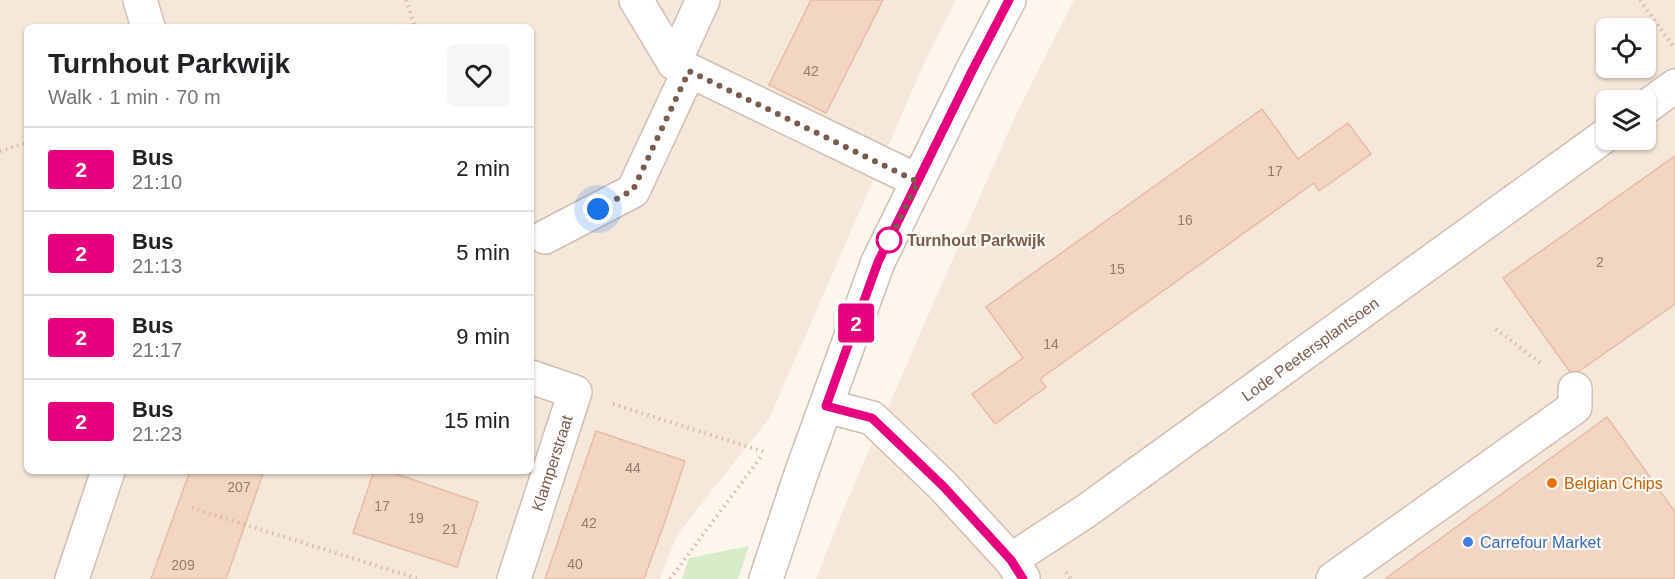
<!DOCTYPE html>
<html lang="en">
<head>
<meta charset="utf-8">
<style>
	:root { --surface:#fff; --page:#f6f6f6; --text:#202124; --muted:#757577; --line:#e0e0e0 }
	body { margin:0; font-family:Helvetica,sans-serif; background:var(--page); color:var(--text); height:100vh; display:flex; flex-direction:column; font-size:22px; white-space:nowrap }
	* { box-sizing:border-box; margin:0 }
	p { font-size:20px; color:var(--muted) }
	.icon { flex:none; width:33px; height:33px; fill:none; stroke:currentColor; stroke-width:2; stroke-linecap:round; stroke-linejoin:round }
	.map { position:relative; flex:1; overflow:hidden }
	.side { position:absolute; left:24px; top:24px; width:510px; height:450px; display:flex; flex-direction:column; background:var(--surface); border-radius:9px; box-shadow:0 2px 4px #0004 }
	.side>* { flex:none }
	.badge { padding:0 12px; border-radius:4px; font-size:21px; line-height:39px }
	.controls { position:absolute; left:1596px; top:18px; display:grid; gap:12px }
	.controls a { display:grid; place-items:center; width:60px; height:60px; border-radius:9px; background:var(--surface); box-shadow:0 2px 4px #0004; font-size:30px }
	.you { position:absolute; width:30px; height:30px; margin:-15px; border:4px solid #fff; border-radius:50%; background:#1a73e8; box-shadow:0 0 0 9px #1a73e833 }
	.map>.badge { position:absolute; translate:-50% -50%; box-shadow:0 0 0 3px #fff }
	.round { display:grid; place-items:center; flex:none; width:63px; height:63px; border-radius:9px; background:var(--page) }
	.overview { display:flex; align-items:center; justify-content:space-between; height:102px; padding:0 24px }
	h1 { font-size:28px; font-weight:600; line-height:45px }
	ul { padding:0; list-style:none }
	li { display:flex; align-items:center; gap:18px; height:84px; padding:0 24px; border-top:2px solid var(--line) }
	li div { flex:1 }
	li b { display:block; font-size:22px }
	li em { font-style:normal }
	li .badge { min-width:66px; font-weight:700; text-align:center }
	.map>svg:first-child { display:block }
	.residential { fill:#f5e8da; fill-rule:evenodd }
	.green { fill:#d8ecc9 }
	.building { fill:#f3d5c3; stroke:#e6bba3; stroke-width:1.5 }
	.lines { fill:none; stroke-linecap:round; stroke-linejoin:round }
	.minor-casing { stroke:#d1beb0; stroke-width:36 }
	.path { stroke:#d9b8a5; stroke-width:4; stroke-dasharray:1.5 4.5; stroke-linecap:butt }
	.minor { stroke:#fff; stroke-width:33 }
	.line-casing { stroke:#fff; stroke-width:14 }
	.line { stroke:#e6007e; stroke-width:9 }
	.walk { stroke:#7a5c4d; stroke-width:6; stroke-dasharray:0 10.8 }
	.stop-dot { fill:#fff; stroke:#e6007e; stroke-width:3 }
	.food-dot { fill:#e8710a; stroke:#fffaf3; stroke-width:2 }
	.shop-dot { fill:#3f7fe0; stroke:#fffaf3; stroke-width:2 }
	.labels { text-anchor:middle; stroke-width:4.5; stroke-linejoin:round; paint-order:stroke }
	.number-label { font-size:14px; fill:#987a6a }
	.stop-label { font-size:16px; font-weight:bold; fill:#7a5c4d; stroke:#fffaf3; text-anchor:start }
	.street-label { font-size:16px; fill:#7a5c4d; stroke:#fffaf3 }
	.food-label { font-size:16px; fill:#c56008; stroke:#fffaf3; text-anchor:start }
	.shop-label { font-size:16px; fill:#366cbe; stroke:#fffaf3; text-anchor:start }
</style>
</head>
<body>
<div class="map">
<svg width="1675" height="579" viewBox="0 0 1675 579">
	<rect width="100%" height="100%" fill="#fdf6ec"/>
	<g class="residential">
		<path d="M 0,0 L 956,0 L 927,57 L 770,417 L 677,535 L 660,579 L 0,579 ZM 27,27 L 531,27 L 531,471 L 27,471 Z"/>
		<path d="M 1074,0 L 1675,0 L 1675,579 L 816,579 L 844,508 L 1016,114 ZM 1606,28 L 1646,28 L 1646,68 L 1606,68 ZM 1606,100 L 1646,100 L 1646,140 L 1606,140 Z"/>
	</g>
	<path class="green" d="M 749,546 L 738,579 L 682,579 L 689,558 Z"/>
	<g class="building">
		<path d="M 811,0 L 883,0 L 826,113 L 769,85 Z"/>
		<path d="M 1262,109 L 1298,159 L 1348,123 L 1371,154 L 1319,191 L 1314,183 L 1040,379 L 1046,387 L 995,424 L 972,394 L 1023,358 L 986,307 Z"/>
		<path d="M 1675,156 L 1675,304 L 1579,371 L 1570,372 L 1503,278 Z"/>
		<path d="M 1607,417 L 1675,512 L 1675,579 L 1385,579 Z"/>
		<path d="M 596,431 L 685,461 L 665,521 L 644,579 L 545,579 Z"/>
		<path d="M 190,471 L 264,471 L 226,579 L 151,579 Z"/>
		<path d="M 374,471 L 388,471 L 478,502 L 457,567 L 353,533 Z"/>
	</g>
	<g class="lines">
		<g class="minor-casing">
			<g id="minor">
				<path d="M 140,0 L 148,27"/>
				<path d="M 636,0 L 674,63"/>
				<path d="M 703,0 L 674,63 L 918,181"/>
				<path d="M 1646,107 L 1675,86"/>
				<path d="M 545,237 L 633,191 L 689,71"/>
				<path d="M 826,406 L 872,418 L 943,486 L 1011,560 L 1023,578"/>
				<path id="s1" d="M 1011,560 L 1086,511 L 1606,135"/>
				<path d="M 72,579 L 108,471"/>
				<path id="s2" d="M 514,579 L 575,392 L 531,377"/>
				<path d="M 766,579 L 801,474 L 878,262 L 972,71 L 1009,0"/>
				<path d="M 1333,579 L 1575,407 L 1575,389"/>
			</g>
		</g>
		<g class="path">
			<path d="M 406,0 L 415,27"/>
			<path d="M 1640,0 L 1673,46"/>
			<path d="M 0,151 L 27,143"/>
			<path d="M 1496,329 L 1543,365"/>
			<path d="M 613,404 L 765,452"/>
			<path d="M 192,508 L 419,579"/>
			<path d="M 1066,572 L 1071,579"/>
			<path d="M 670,579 L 763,454"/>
		</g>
		<use href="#minor" class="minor"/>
	</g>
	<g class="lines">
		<g class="line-casing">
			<path id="line" d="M 1009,0 L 972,71 L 878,262 L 826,406 L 872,418 L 943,486 L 1011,560 L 1023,579"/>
		</g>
		<use href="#line" class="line"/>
		<path class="walk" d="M 598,209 L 633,190 L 689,71 L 918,182 L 888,242 L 889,240"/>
	</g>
	<circle class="stop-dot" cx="889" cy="240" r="12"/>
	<circle class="food-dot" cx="1552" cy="483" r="6"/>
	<circle class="shop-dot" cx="1468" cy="542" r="6"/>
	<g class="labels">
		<g class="number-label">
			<text x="811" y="76">42</text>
			<text x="1275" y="176">17</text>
			<text x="1185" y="225">16</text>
			<text x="1600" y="267">2</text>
			<text x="1117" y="274">15</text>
			<text x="1051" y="349">14</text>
			<text x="633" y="473">44</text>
			<text x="239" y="492">207</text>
			<text x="382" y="511">17</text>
			<text x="416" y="523">19</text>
			<text x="589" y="528">42</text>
			<text x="450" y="534">21</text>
			<text x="575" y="569">40</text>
			<text x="183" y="570">209</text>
		</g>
		<g class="stop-label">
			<text x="907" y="246">Turnhout Parkwijk</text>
		</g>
		<g class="street-label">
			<text dy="6" stroke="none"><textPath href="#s1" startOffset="366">Lode Peetersplantsoen</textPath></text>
			<text dy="6" stroke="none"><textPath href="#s2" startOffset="122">Klamperstraat</textPath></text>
		</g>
		<g class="food-label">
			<text x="1564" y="489">Belgian Chips</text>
		</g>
		<g class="shop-label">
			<text x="1480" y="548">Carrefour Market</text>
		</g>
	</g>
</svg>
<div class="controls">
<a><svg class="icon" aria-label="locate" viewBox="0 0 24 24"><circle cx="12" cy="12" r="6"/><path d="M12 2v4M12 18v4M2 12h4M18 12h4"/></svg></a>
<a><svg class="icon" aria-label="layers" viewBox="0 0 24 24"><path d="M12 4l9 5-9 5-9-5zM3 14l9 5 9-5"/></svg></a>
</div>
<div class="you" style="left:598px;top:209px"></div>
<b class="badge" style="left:856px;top:323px;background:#e6007e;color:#fff">2</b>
<section class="side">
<div class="overview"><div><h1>Turnhout Parkwijk</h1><p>Walk · 1 min · 70 m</p></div><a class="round"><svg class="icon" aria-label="heart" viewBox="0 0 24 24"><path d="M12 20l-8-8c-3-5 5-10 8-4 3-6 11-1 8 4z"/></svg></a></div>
<ul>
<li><span class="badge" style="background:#e6007e;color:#fff">2</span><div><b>Bus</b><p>21:10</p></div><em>2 min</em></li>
<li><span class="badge" style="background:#e6007e;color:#fff">2</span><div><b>Bus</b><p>21:13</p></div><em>5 min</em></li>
<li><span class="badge" style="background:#e6007e;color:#fff">2</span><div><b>Bus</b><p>21:17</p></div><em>9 min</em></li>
<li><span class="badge" style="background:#e6007e;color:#fff">2</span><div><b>Bus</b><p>21:23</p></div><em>15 min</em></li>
</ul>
</section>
</div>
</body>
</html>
